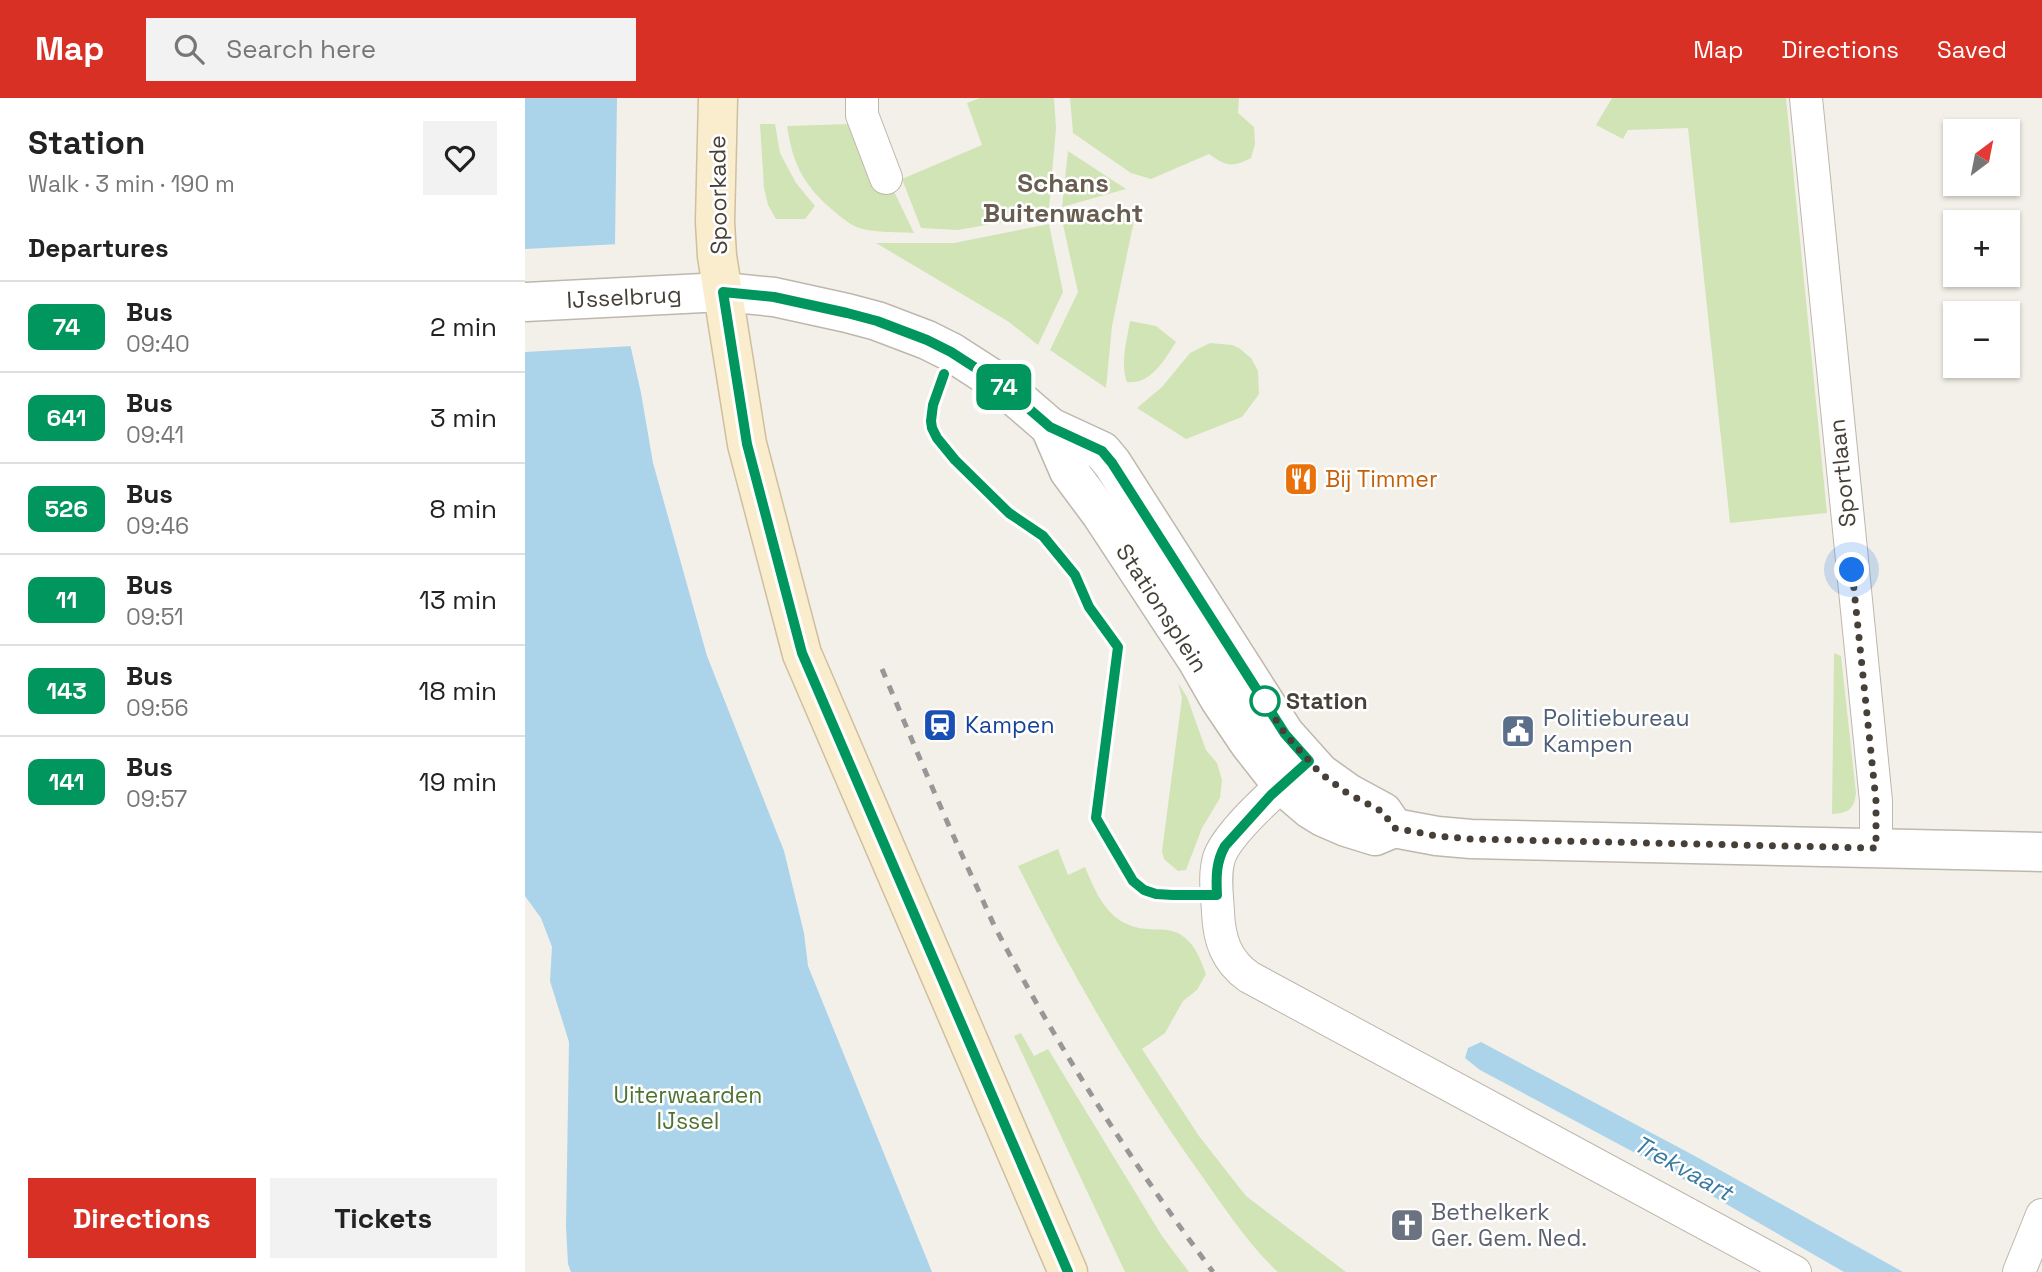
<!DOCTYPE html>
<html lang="en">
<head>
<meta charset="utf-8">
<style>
	:root { --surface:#fff; --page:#f2f2f2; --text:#222; --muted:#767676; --line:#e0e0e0; --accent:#d93025 }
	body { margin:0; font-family:"Space Grotesk",sans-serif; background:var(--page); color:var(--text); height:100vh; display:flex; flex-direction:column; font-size:26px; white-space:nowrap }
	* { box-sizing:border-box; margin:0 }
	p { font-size:23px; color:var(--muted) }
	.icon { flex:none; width:38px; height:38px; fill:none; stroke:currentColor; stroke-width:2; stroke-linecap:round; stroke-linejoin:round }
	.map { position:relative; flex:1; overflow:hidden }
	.sheet { display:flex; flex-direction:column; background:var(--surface); width:525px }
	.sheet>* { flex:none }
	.badge { padding:0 14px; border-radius:10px; font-size:24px; line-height:46px }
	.needle { width:46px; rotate:32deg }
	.fabs { position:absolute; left:1418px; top:21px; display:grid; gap:14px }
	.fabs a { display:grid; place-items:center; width:77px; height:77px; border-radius:0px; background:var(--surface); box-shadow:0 2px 5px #0004; font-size:35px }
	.you { position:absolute; width:35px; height:35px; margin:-18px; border:5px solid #fff; border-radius:50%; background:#1a73e8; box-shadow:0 0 0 10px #1a73e833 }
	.map>.badge { position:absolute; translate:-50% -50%; box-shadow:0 0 0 4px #fff }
	h2 { padding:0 28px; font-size:26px; line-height:63px }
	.round { display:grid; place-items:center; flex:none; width:74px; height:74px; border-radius:0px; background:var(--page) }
	.headline { display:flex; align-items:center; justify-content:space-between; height:119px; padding:0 28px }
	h1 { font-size:33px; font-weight:700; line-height:52px }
	.cta { display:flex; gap:14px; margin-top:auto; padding:14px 28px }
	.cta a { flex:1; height:80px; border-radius:0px; background:var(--accent); color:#fff; font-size:28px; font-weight:700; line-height:80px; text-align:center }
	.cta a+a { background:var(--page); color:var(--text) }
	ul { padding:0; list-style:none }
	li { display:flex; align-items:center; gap:21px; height:91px; padding:0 28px; border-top:2px solid var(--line) }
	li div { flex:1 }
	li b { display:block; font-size:26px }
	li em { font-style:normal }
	li .badge { min-width:77px; font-weight:700; text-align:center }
	header { display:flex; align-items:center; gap:42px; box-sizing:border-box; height:98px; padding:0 35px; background:var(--accent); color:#fff }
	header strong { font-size:33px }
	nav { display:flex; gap:38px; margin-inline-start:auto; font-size:24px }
	.search { width:490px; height:63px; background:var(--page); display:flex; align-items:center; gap:18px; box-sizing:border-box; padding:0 24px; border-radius:0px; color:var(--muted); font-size:26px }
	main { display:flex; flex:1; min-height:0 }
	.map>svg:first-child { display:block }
	.green { fill:#d1e4b6 }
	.water { fill:#abd3ea }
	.pier { fill:#f3f0e9 }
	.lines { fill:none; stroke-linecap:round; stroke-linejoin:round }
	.minor-casing { stroke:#beb7ad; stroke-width:34 }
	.tertiary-casing { stroke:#beb7ad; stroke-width:41 }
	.secondary-casing { stroke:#cfbf9d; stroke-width:41 }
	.minor { stroke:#fff; stroke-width:32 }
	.tertiary { stroke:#fff; stroke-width:38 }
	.secondary { stroke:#faedcd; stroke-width:38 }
	.rail { stroke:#979797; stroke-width:5; stroke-dasharray:9 9; stroke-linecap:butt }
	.line-casing { stroke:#fff; stroke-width:16 }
	.line { stroke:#00965e; stroke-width:10 }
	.walk { stroke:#464038; stroke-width:7; stroke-dasharray:0 12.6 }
	.stop-dot { fill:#fff; stroke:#00965e; stroke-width:3.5 }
	.labels { text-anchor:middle; stroke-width:5; stroke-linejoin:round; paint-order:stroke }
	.street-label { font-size:23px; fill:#464038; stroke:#fff }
	.food-label { font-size:23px; fill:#c56008; stroke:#fff; text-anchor:start }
	.stop-label { font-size:23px; font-weight:bold; fill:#464038; stroke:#fff; text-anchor:start }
	.service-label { font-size:23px; fill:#4e5e75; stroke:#fff; text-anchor:start }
	.transit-label { font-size:23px; fill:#164399; stroke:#fff; text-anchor:start }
	.park-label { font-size:23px; fill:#4d7330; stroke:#fff }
	.worship-label { font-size:23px; fill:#5b616d; stroke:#fff; text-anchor:start }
	.water-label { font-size:24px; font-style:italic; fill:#387aa1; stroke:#fff }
	.quarter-label { font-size:26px; font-weight:bold; fill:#685d50; stroke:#fff }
</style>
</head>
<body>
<header>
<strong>Map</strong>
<div class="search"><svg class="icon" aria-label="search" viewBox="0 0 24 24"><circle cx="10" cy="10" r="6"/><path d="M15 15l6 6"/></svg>Search here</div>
<nav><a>Map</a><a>Directions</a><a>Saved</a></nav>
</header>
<main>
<section class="sheet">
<div class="headline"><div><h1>Station</h1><p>Walk · 3 min · 190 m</p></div><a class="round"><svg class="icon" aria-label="heart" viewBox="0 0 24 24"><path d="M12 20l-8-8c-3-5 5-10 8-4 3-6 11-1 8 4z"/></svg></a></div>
<h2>Departures</h2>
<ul>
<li><span class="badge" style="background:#00965e;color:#fff">74</span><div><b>Bus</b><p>09:40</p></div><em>2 min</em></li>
<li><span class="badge" style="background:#00965e;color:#fff">641</span><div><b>Bus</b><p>09:41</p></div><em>3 min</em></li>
<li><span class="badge" style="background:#00965e;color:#fff">526</span><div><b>Bus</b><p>09:46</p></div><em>8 min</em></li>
<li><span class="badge" style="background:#00965e;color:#fff">11</span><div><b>Bus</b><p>09:51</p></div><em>13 min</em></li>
<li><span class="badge" style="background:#00965e;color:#fff">143</span><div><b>Bus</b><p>09:56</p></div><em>18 min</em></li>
<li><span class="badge" style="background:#00965e;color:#fff">141</span><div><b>Bus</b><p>09:57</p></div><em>19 min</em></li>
</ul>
<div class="cta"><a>Directions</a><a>Tickets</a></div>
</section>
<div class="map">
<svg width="1517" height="1174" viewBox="0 0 1517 1174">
	<rect width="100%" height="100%" fill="#f3f0e9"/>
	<g class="green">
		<path d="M 455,0 L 529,0 L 531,30 L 524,110 L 478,124 L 433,132 L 396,130 L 377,81 L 457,47 L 442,5 Z"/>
		<path d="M 545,0 L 714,0 L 713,15 L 729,29 L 730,46 L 726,60 C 707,70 701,68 684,56 L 626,81 L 606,75 L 548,35 Z"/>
		<path d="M 1087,0 L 1261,0 L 1302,415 L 1205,425 L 1163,30 L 1103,32 L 1098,41 L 1071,27 Z"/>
		<path d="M 235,26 L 250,26 L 255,55 L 271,85 L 290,108 L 280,121 L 251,121 L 243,107 L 239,90 Z"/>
		<path d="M 325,26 L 349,91 L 365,85 L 389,135 C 372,134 344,135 329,128 C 320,123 311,115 303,108 C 277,85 267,62 262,28 Z"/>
		<path d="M 543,53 L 601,91 L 537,109 Z"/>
		<path d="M 595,109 L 610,118 L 587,228 L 581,290 L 525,252 L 553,194 L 537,122 Z"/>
		<path d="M 524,126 L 538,194 L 513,247 L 484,224 L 351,145 L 429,145 Z"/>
		<path d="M 605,223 L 631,228 L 651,244 C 640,261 626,287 602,284 C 595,265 602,242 605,223 Z"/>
		<path d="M 685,245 L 707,247 L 714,250 L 726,260 L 733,273 L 734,296 L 717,319 L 661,341 L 612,310 L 637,289 L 665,255 Z"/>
		<path d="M 1309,555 L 1316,558 L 1331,695 C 1329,712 1323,715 1307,716 Z"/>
		<path d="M 653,585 L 662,599 L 681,652 L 692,665 L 697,682 L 695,700 L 677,730 L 661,772 L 653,773 L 639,761 L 637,753 L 657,600 Z"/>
		<path d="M 533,751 L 543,777 L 560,769 C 573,800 585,828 622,831 C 636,832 648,830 659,839 C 671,848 676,863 681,876 L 672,892 L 658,903 L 640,935 L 617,951 L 674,1038 L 721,1098 L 821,1174 L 753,1174 C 724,1148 697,1106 674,1074 C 605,977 546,875 493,768 Z"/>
		<path d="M 496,935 L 509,958 L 523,951 L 637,1138 L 664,1174 L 600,1174 L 489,938 Z"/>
	</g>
	<g class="water">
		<path d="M 0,0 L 92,0 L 90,145 L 95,168 L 97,210 L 116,295 L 128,365 L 182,558 L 259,753 L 279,835 L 283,868 L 407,1174 L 46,1174 L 43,1166 L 41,1129 L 44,944 L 25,883 L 27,849 L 16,820 L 0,798 Z"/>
		<path d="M 956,944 L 1168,1057 L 1378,1174 L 1319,1174 L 1142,1072 L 955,972 L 940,960 L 943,950 Z"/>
	</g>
	<path class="pier" d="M 94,146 L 98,167 L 100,209 L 108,248 L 0,254 L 0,151 Z"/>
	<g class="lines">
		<g class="minor-casing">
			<g id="minor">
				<path d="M 337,0 L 337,17 L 361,80"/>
				<path d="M 1281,0 L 1351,703 L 1351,750"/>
				<path d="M 774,672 C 753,690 702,735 694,760 C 689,777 692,796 693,814 C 694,841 701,863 724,879 L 1270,1174"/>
				<path d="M 1494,1174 L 1517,1117"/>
			</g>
		</g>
		<g class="tertiary-casing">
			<g id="tertiary">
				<path d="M 0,204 L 198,194 L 249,199 L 322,215 L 352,223 L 402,242 L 426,254 L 474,285 L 525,329 L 577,353 L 587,365 L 760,636 L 795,675 L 823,695 L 858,714 L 869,730"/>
				<path d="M 525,329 L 544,373 L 576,416 L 672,562 L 695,602 L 724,645 L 757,687 L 785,711 L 798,719 L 821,729 L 850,738 L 869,730 L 912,738 L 946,741 L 1517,754"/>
			</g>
		</g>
		<g class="secondary-casing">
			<path id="secondary" d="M 193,0 L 190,124 L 192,158 L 222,346 L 277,556 L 543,1174"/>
		</g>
		<use href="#minor" class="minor"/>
		<use href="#tertiary" class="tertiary"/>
		<use href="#secondary" class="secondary"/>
		<path class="rail" d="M 357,571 C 387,642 416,712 448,781 C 456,797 462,813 470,829 C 533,950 607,1065 688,1174"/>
	</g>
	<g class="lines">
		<g class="line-casing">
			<path id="line" d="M 419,276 L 408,307 L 406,323 L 407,330 L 412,340 L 430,362 L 484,415 L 518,438 L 550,477 L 564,509 L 593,549 L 571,720 L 608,783 L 619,792 L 631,796 L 648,797 L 692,797 C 691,779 691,764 700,748 L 746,697 L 784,663 L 760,636 L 587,365 L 577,353 L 525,329 L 474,285 L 426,254 L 402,242 L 352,223 L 322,215 L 249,199 L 198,194 L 222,346 L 277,555 L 543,1174"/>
		</g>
		<use href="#line" class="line"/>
		<path class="walk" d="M 740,603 L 735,597 L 760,636 L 795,675 L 822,695 L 858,714 L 869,730 L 912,738 L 946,741 L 1351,750 L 1351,703 L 1327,472"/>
	</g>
	<defs>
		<g id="restaurant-square" transform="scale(1.75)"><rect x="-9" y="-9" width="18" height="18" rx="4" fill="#e8710a" stroke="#fff"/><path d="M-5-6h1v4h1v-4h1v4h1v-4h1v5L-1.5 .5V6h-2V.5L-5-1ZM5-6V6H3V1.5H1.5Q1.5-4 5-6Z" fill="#fff"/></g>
		<g id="station-square" transform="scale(1.75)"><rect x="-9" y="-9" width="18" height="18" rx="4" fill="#1a4fb4" stroke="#fff"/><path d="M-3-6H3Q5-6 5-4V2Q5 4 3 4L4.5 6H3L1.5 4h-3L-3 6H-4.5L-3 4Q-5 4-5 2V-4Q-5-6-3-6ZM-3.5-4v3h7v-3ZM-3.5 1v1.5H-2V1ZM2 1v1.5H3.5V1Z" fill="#fff"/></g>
		<g id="civic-square" transform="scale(1.75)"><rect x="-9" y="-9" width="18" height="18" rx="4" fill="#5c6f8a" stroke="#fff"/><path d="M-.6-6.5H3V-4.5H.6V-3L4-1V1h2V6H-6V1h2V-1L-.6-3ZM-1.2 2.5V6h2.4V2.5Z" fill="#fff"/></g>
		<g id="church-square" transform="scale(1.75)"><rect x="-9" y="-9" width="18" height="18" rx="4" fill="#6b7280" stroke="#fff"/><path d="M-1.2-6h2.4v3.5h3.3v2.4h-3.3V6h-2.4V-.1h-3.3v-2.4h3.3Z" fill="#fff"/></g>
	</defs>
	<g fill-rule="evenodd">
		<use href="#restaurant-square" x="776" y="381"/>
		<use href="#station-square" x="415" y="627"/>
		<use href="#civic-square" x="993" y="633"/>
		<use href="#church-square" x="882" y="1127"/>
	</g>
	<circle class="stop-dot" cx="740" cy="603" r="14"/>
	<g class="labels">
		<g class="street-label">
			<text transform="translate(193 97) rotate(-91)" y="8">Spoorkade</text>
			<text transform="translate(99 199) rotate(-3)" y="8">IJsselbrug</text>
			<text transform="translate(1317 375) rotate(-96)" y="8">Sportlaan</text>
			<text transform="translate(637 510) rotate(57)" y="8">Stationsplein</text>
		</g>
		<g class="food-label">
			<text x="800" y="389">Bij Timmer</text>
		</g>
		<g class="stop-label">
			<text x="761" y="611">Station</text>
		</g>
		<g class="service-label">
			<text x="1018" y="628">Politiebureau<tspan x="1018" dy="26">Kampen</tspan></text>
		</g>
		<g class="transit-label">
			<text x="440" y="635">Kampen</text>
		</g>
		<g class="park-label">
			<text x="163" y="1005">Uiterwaarden<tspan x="163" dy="26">IJssel</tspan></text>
		</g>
		<g class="worship-label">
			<text x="906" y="1122">Bethelkerk<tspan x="906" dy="26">Ger. Gem. Ned.</tspan></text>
		</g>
		<g class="water-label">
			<text transform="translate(1158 1070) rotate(29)" y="8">Trekvaart</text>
		</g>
		<g class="quarter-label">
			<text x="538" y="94">Schans<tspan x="538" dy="30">Buitenwacht</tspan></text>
		</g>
	</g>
</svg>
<div class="fabs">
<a><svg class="needle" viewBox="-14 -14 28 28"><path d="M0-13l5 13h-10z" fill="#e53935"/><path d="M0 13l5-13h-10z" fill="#767676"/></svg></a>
<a>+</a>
<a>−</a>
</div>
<div class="you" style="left:1327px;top:472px"></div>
<b class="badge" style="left:479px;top:289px;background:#00965e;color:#fff">74</b>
</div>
</main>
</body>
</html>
